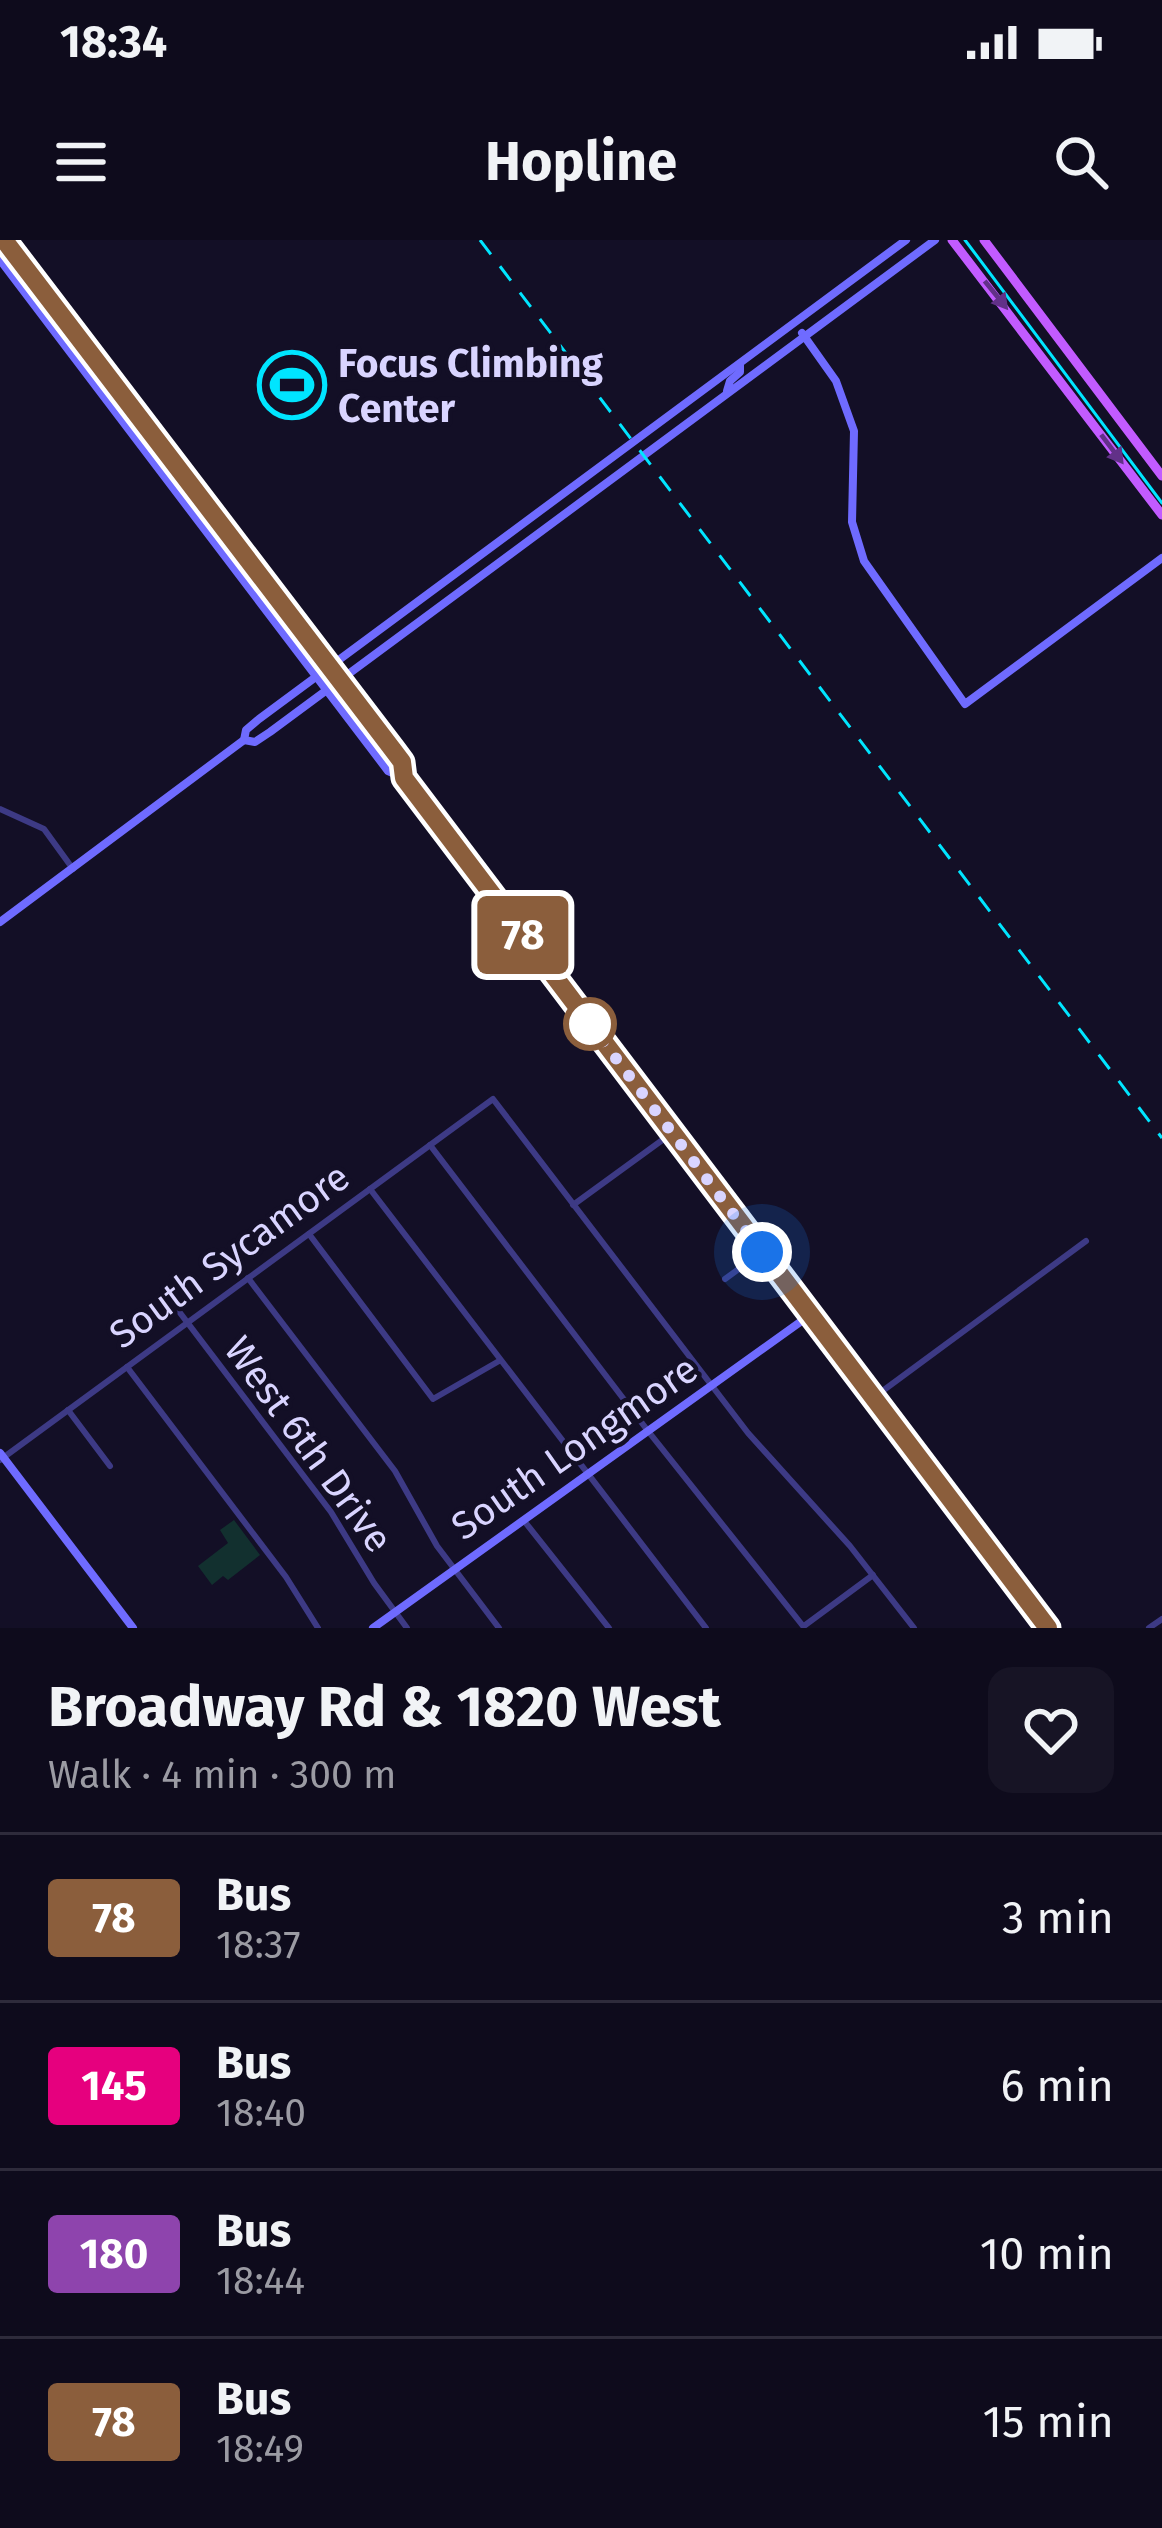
<!DOCTYPE html>
<html lang="en">
<head>
<meta charset="utf-8">
<style>
	:root { --surface:#0e0b1c; --page:#171425; --text:#f1f3f6; --muted:#9b9ba3; --line:#2e2b3b }
	body { margin:0; font-family:"Fira Sans",sans-serif; background:var(--page); color:var(--text); height:100vh; display:flex; flex-direction:column; font-size:45px; white-space:nowrap }
	* { box-sizing:border-box; margin:0 }
	p { font-size:39px; color:var(--muted) }
	.icon { flex:none; width:66px; height:66px; fill:none; stroke:currentColor; stroke-width:2; stroke-linecap:round; stroke-linejoin:round }
	.map { position:relative; height:1388px; overflow:hidden }
	.side { display:flex; flex-direction:column; background:var(--surface); flex:1 }
	.side>* { flex:none }
	.badge { padding:0 24px; border-radius:9px; font-size:42px; line-height:78px }
	.you { position:absolute; width:60px; height:60px; margin:-30px; border:9px solid #fff; border-radius:50%; background:#1a73e8; box-shadow:0 0 0 18px #1a73e833 }
	.map>.badge { position:absolute; translate:-50% -50%; box-shadow:0 0 0 6px #fff }
	.round { display:grid; place-items:center; flex:none; width:126px; height:126px; border-radius:24px; background:var(--page) }
	.overview { display:flex; align-items:center; justify-content:space-between; height:204px; padding:0 48px }
	h1 { font-size:57px; font-weight:700; line-height:90px }
	ul { padding:0; list-style:none }
	li { display:flex; align-items:center; gap:36px; height:168px; padding:0 48px; border-top:3px solid var(--line) }
	li div { flex:1 }
	li b { display:block; font-size:45px }
	li em { font-style:normal }
	li .badge { min-width:132px; font-weight:700; text-align:center }
	.status { display:flex; justify-content:space-between; align-items:center; height:84px; padding:0 60px; background:var(--surface); direction:ltr }
	.status svg { height:33px; fill:currentColor }
	header { display:flex; justify-content:space-between; align-items:center; height:156px; padding:0 48px; background:var(--surface); font-size:54px; font-weight:700 }
	.map>svg:first-child { display:block }
	.green { fill:#12302f }
	.lines { fill:none; stroke-linecap:round; stroke-linejoin:round }
	.street { stroke:#3d3a85; stroke-width:6 }
	.secondary { stroke:#6f6bff; stroke-width:8 }
	.primary { stroke:#c25bff; stroke-width:9 }
	.tram { stroke:#00e5ff; stroke-width:3 }
	.rail { stroke:#00e5ff; stroke-width:3; stroke-dasharray:18 15; stroke-linecap:butt }
	.oneway { fill:#623188 }
	.line-casing { stroke:#fff; stroke-width:27 }
	.line { stroke:#8b5e3c; stroke-width:18 }
	.walk { stroke:#d9d4ff; stroke-width:12; stroke-dasharray:0 21.6 }
	.stop-dot { fill:#fff; stroke:#8b5e3c; stroke-width:6 }
	.labels { text-anchor:middle; stroke-width:9; stroke-linejoin:round; paint-order:stroke }
	.poi-label { font-size:39px; font-weight:bold; fill:#d9d4ff; stroke:#130f26; text-anchor:start }
	.street-label { font-size:39px; fill:#d9d4ff; stroke:#130f26 }
</style>
</head>
<body>
<div class="status"><b>18:34</b><svg viewBox="0 0 49 12"><path d="M0 12V9h3v3zM5 12V6h3v6zM10 12V3h3v9zM15 12V0h3v12zM26 1h20v11H26zM47 4h2v5h-2z"/></svg></div>
<header><svg class="icon" aria-label="menu" viewBox="0 0 24 24"><path d="M4 6h16M4 12h16M4 18h16"/></svg>Hopline<svg class="icon" aria-label="search" viewBox="0 0 24 24"><circle cx="10" cy="10" r="6"/><path d="M15 15l6 6"/></svg></header>
<div class="map">
<svg width="1162" height="1388" viewBox="0 0 1162 1388">
	<rect width="100%" height="100%" fill="#130f26"/>
	<path class="green" d="M 234,1280 L 260,1315 L 228,1340 L 223,1336 L 212,1345 L 198,1326 L 228,1303 L 220,1290 Z"/>
	<g class="lines">
		<g class="street">
			<path d="M 0,569 L 44,589 L 73,629"/>
			<path d="M 430,905 L 648,1191 L 803,1386"/>
			<path d="M 370,949 L 706,1388"/>
			<path d="M 573,965 L 672,893"/>
			<path d="M 309,994 L 433,1159 L 499,1121"/>
			<path d="M 248,1038 L 395,1231 L 437,1306 L 499,1388"/>
			<path d="M 725,1039 L 762,1012"/>
			<path d="M 165,1053 L 331,1272 L 374,1343 L 407,1388"/>
			<path d="M 127,1127 L 286,1337 L 318,1388"/>
			<path d="M 873,1158 L 1086,1001"/>
			<path d="M 68,1170 L 110,1226"/>
			<path d="M 0,1220 L 493,859 L 748,1193 L 850,1306 L 914,1388"/>
			<path d="M 525,1282 L 609,1388"/>
			<path d="M 804,1386 L 873,1335"/>
			<path d="M 1149,1388 L 1162,1379"/>
		</g>
		<g class="secondary">
			<path d="M 4,0 L 402,522 L 404,538 L 1048,1388"/>
			<path d="M 0,20 L 388,531 L 404,538"/>
			<path d="M 802,93 L 836,141 L 854,191 L 852,282 L 864,321 L 965,464 L 1162,318"/>
			<path d="M 727,151 L 730,141 L 740,132 L 740,124"/>
			<path d="M 244,500 L 255,502 L 270,492 L 935,0"/>
			<path d="M 0,682 L 244,500 L 246,490 L 259,479 L 906,0"/>
			<path d="M 0,1213 L 133,1388"/>
			<path d="M 373,1388 L 810,1075"/>
		</g>
		<g class="primary">
			<path d="M 952,0 L 1162,275"/>
			<path d="M 984,0 L 1162,236"/>
		</g>
		<path class="tram" d="M 965,0 L 1162,263"/>
		<path class="rail" d="M 480,0 L 1162,898"/>
	</g>
	<defs><path id="oneway-solid" d="M-6-.8H1V-3.2L6.5 0L1 3.2V.8H-6Z" transform="scale(3)"/></defs>
	<g class="oneway">
		<use href="#oneway-solid" transform="translate(996 55) rotate(51)"/>
		<use href="#oneway-solid" transform="translate(1112 209) rotate(53)"/>
	</g>
	<g class="lines">
		<g class="line-casing">
			<path id="line" d="M 4,0 L 393,510 L 402,522 L 404,538 L 1048,1388"/>
		</g>
		<use href="#line" class="line"/>
		<path class="walk" d="M 590,784 L 762,1012"/>
	</g>
	<defs>
		<g id="stadium-ring" transform="scale(3.45)"><circle r="9.5" fill="#130f26" stroke="#00e5ff" stroke-width="1.5"/><path d="M0-5a6.5 5 0 1 0 0 10a6.5 5 0 1 0 0-10ZM-3.5-1.8h7v3.6h-7Z" fill="#00e5ff"/></g>
	</defs>
	<g fill-rule="evenodd">
		<use href="#stadium-ring" x="292" y="145"/>
	</g>
	<circle class="stop-dot" cx="590" cy="784" r="24"/>
	<g class="labels">
		<g class="poi-label">
			<text x="338" y="137">Focus Climbing<tspan x="338" dy="45">Center</tspan></text>
		</g>
		<g class="street-label">
			<text transform="translate(229 1015) rotate(-36)" y="14">South Sycamore</text>
			<text transform="translate(309 1204) rotate(54)" y="14">West 6th Drive</text>
			<text transform="translate(574 1207) rotate(-35)" y="14">South Longmore</text>
		</g>
	</g>
</svg>
<div class="you" style="left:762px;top:1012px"></div>
<b class="badge" style="left:523px;top:695px;background:#8b5e3c;color:#fff">78</b>
</div>
<section class="side">
<div class="overview"><div><h1>Broadway Rd &amp; 1820 West</h1><p>Walk · 4 min · 300 m</p></div><a class="round"><svg class="icon" aria-label="heart" viewBox="0 0 24 24"><path d="M12 20l-8-8c-3-5 5-10 8-4 3-6 11-1 8 4z"/></svg></a></div>
<ul>
<li><span class="badge" style="background:#8b5e3c;color:#fff">78</span><div><b>Bus</b><p>18:37</p></div><em>3 min</em></li>
<li><span class="badge" style="background:#e6007e;color:#fff">145</span><div><b>Bus</b><p>18:40</p></div><em>6 min</em></li>
<li><span class="badge" style="background:#8e44ad;color:#fff">180</span><div><b>Bus</b><p>18:44</p></div><em>10 min</em></li>
<li><span class="badge" style="background:#8b5e3c;color:#fff">78</span><div><b>Bus</b><p>18:49</p></div><em>15 min</em></li>
</ul>
</section>
</body>
</html>
